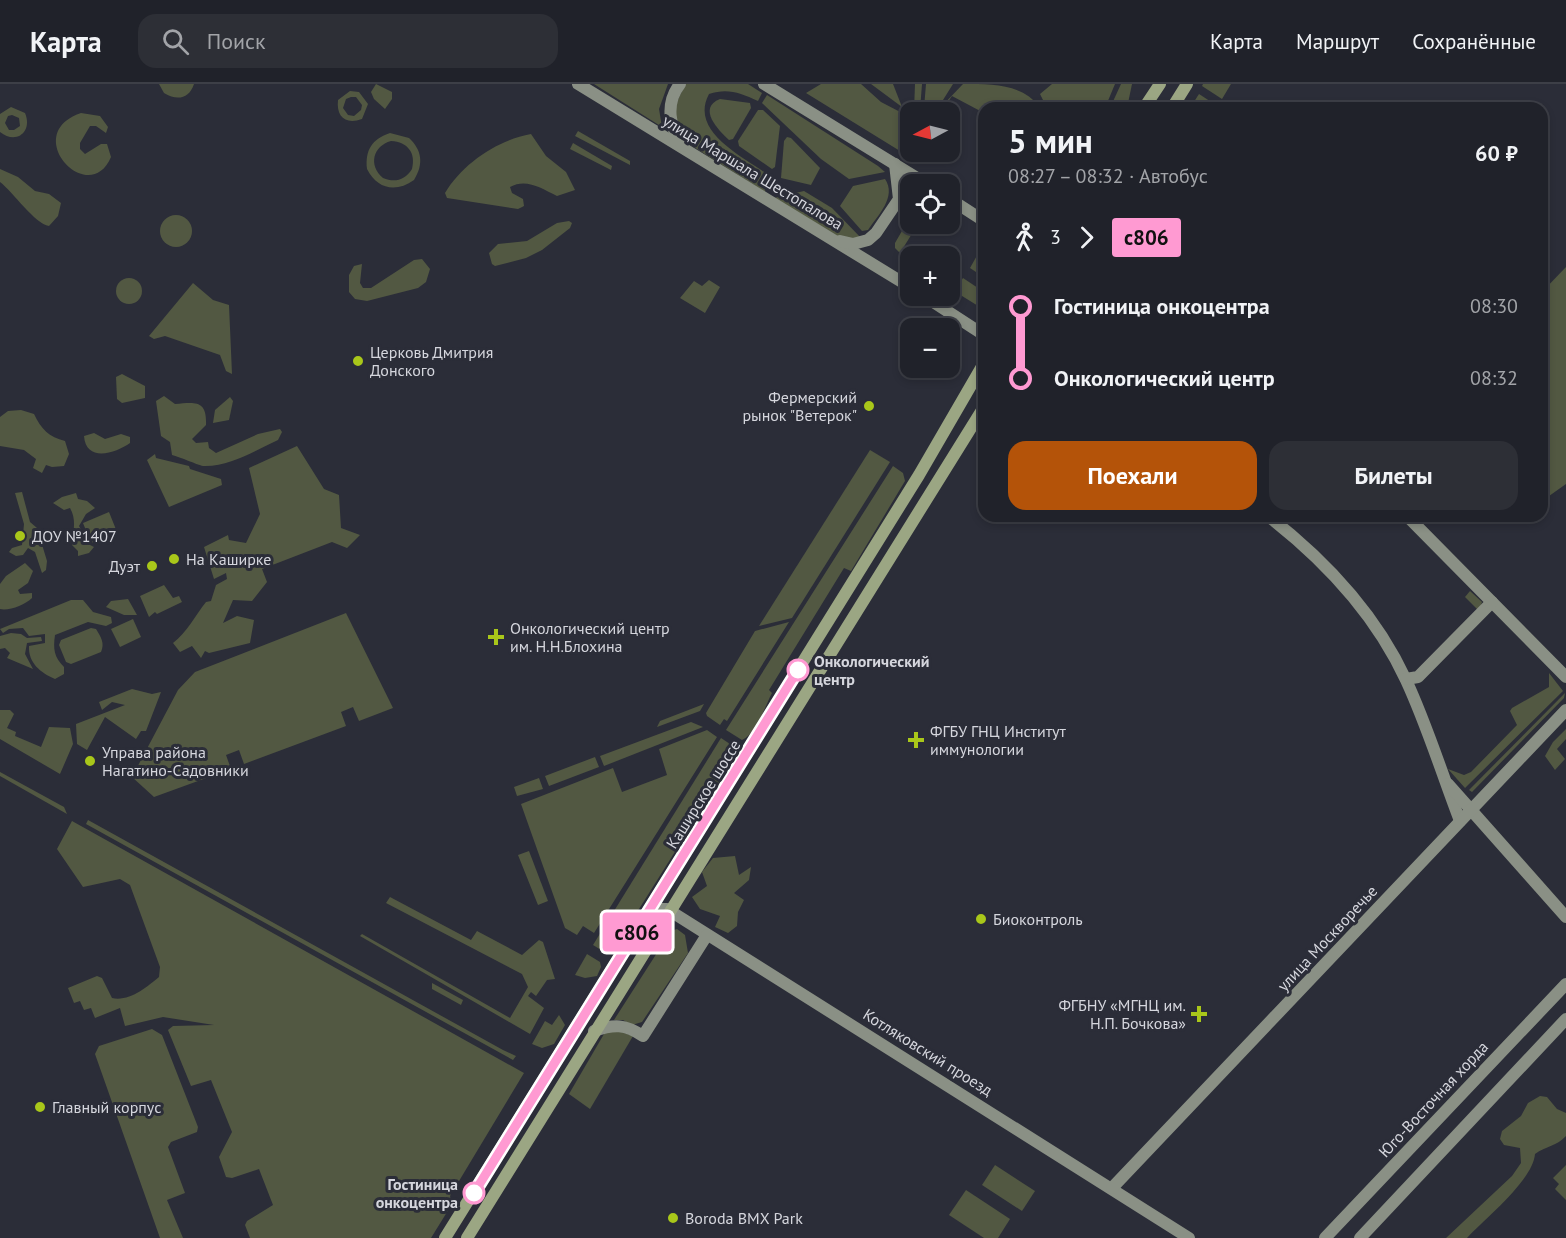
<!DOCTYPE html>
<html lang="ru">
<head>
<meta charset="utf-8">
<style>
	:root { --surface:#20222a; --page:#2d2f36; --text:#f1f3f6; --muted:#a2a4a8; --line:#3d3f47; --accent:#b45309 }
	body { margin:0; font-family:"PT Sans",sans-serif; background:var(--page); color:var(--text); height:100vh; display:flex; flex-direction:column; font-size:22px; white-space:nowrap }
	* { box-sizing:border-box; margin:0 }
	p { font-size:20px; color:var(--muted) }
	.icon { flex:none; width:33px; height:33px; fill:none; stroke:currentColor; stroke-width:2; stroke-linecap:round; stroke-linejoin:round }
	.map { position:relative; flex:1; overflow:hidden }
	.panel { position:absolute; left:978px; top:18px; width:570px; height:420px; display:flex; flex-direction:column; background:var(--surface); border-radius:18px; box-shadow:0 3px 9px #0003,0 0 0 2px var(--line) }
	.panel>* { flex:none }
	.badge { padding:0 12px; border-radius:4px; font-size:21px; line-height:39px }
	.needle { width:39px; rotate:263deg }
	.tools { position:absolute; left:900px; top:18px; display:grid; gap:12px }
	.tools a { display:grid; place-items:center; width:60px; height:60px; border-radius:12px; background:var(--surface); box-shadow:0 3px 9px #0003,0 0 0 2px var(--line); font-size:30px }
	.map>.badge { position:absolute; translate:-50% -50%; box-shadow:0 0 0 3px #fff }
	.legs { display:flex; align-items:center; gap:9px; height:66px; padding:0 30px; font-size:20px }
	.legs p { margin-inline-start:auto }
	.overview { display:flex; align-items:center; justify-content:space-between; height:102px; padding:0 30px }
	h1 { font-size:33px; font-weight:800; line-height:45px }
	.action { display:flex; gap:12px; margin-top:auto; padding:12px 30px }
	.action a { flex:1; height:69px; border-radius:18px; background:var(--accent); color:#fff; font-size:24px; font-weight:800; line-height:69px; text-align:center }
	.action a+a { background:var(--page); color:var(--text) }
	ul { padding:0 30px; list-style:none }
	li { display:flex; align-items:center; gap:21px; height:72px; font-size:22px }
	li i { display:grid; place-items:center; width:9px; height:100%; margin:0 8px; background:currentColor }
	li i::after { content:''; width:15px; height:15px; margin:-8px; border:4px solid; border-radius:50%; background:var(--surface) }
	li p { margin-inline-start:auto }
	li:first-child i { background:linear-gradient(#0000 50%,currentColor 0) }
	li:last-child i { background:linear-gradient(currentColor 50%,#0000 0) }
	header { display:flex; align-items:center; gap:36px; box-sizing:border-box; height:84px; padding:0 30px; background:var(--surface); border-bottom:2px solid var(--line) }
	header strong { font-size:28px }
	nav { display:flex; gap:33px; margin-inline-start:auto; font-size:21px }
	.search { width:420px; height:54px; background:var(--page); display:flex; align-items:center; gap:15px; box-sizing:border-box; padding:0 21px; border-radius:18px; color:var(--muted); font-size:22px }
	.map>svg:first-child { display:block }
	.green { fill:#525842; fill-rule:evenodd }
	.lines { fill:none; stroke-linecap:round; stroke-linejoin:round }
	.secondary { stroke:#8a9085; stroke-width:12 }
	.primary { stroke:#9ba683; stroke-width:12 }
	.line-1-casing { stroke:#fff; stroke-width:14 }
	.line-1 { stroke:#ff9ad2; stroke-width:9 }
	.poi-dot { fill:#a9c71a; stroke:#2b2d38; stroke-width:2 }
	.stop-1-dot { fill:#fff; stroke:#ff9ad2; stroke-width:3 }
	.labels { text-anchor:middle; stroke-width:6; stroke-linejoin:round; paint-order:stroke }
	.street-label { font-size:16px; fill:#d5d6dd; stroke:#2b2d38 }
	.poi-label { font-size:16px; fill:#d5d6dd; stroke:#2b2d38; text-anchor:start }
	.stop-label { font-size:16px; font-weight:bold; fill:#d5d6dd; stroke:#2b2d38; text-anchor:start }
</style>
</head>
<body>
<header>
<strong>Карта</strong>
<div class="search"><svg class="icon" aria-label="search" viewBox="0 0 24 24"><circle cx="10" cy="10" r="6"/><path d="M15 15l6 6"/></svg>Поиск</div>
<nav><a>Карта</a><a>Маршрут</a><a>Сохранённые</a></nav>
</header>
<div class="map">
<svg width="1566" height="1154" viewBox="0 0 1566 1154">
	<rect width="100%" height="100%" fill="#2b2d38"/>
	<g class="green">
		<path d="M 159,0 L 194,0 C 189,15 177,17 164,9 Z"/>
		<path d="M 376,0 L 392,8 L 392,15 L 385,25 L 374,15 L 371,8 Z"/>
		<path d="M 594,0 L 668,0 L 659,25 L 662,43 Z"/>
		<path d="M 686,0 L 748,0 L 762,9 L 758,17 C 740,9 728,4 709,10 C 689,47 742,72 767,90 L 765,108 L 689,60 C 670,40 672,23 686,0 Z"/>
		<path d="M 821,0 L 861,0 L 881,18 L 906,31 L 907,63 L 900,67 L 806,9 Z"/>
		<path d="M 871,0 L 893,0 L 902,23 Z"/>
		<path d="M 915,0 L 922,0 L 920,26 L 914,27 Z"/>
		<path d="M 926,0 L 953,0 L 943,16 L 924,24 Z"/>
		<path d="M 963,0 C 993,0 1024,0 1040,24 L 984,24 L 984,29 L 952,12 L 941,28 L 925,28 L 941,23 Z"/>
		<path d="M 1052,0 L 1115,0 L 1105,24 L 1057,24 L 1055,18 L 1054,24 L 1047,24 L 1040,10 Z"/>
		<path d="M 1121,0 L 1132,0 L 1127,24 L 1110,24 Z"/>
		<path d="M 1203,0 L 1231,0 L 1222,15 L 1202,2 Z"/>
		<path d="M 350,7 L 359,8 L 368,20 L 362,35 C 346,41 336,33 338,16 ZM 351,13 L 356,13 L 362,21 L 361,26 L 354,32 L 348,31 L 343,24 L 346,15 Z"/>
		<path d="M 1199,10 L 1219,23 L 1218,24 L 1190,24 Z"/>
		<path d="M 767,11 L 878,82 L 885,88 L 849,95 L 821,75 L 762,19 Z"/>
		<path d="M 720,15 L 750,19 L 751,24 L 733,55 L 729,56 C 718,46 697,24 720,15 Z"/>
		<path d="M 11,23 L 25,29 C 33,48 16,61 0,48 L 0,30 ZM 12,31 L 19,34 L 20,42 L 14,46 L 9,46 L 5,39 L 8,32 Z"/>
		<path d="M 758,26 L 763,26 L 780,42 L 775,83 L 772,85 L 739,62 L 738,57 Z"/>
		<path d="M 81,29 L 100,32 L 108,43 L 106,49 L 96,42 L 90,42 L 80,59 L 80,65 L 85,70 L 101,60 L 107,60 L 111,73 C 89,125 19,50 81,29 Z"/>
		<path d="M 578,47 L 630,77 L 630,81 L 575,52 Z"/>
		<path d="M 390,49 L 409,54 C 422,66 424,80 414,96 C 396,109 377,105 367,85 C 365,66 372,55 390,49 ZM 391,57 C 408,58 416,69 412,85 C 405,96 395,99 383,94 C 368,81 373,62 391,57 Z"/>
		<path d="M 531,50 L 546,72 L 566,88 L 575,106 L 557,112 C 541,104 526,94 510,103 L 512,109 L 523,115 L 524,122 L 518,125 L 447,114 L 445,109 C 463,79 498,56 531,50 Z"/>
		<path d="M 787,53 L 791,54 L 820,84 L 811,101 L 781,94 L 784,57 Z"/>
		<path d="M 573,59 L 612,82 L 611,86 L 570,65 Z"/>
		<path d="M 0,85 L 18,93 L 35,107 L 49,110 L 61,119 L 58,132 L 49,142 C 35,140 13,108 0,98 Z"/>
		<path d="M 885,95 C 897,113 878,131 868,146 L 862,147 L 840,122 L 853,102 Z"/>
		<path d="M 804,107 L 832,124 L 862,155 L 842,155 L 774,114 Z"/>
		<circle cx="176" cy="147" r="16"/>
		<path d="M 910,133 L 910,140 L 918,140 L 900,169 L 895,164 L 895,159 Z"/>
		<path d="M 569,137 L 572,139 L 570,144 L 542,166 L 526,174 L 495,182 L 492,180 L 489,169 L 498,160 L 527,157 L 557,139 Z"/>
		<path d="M 979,168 L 984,171 L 982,192 L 970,184 Z"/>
		<path d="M 422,175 L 430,185 L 426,198 L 418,204 L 367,217 L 355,215 L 349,208 L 349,191 L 354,182 L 362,180 L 360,199 L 363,204 L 371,204 L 414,176 Z"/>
		<path d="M 1566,183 L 1566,400 L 1542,417 L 1542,208 Z"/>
		<circle cx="129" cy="207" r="13"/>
		<path d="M 963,194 L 984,208 L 983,225 L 954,207 Z"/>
		<path d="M 709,196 L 720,203 L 705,229 L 680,214 L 694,197 L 702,202 Z"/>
		<path d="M 193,199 L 213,216 L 229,221 L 232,290 L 226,287 L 220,271 L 165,252 L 154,255 L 149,252 Z"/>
		<path d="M 122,290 L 145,302 L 145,314 L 122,319 L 117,315 L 116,293 Z"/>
		<path d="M 164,312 L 175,320 C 196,318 207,316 206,341 L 192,355 L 196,359 L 208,358 L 209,364 L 216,369 L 258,350 L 280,345 L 282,348 L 278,356 C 254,367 230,383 203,382 C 198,381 180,373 172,371 L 170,358 L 161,352 L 156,317 Z"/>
		<path d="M 230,313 L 233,317 L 229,336 L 213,339 L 215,326 Z"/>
		<path d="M 21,326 L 34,330 C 41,345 49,353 65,357 L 69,370 L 64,382 L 52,383 L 46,381 L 42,389 L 33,384 L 36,375 L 24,366 L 0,362 L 0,333 L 8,327 Z"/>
		<path d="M 94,349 L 105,355 L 121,350 L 130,353 L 130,359 C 116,369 86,379 84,352 Z"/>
		<path d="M 297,362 L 324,405 L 339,411 L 341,444 L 360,451 L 347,464 L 332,458 L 262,485 L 267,498 L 252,517 L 233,516 L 223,539 L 237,532 L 254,536 L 250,559 L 209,569 L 205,567 L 201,574 L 192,562 L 180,568 L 173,559 C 187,548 195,532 206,518 L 211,517 L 216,501 L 227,495 L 226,489 L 214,495 L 204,463 L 228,451 L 229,456 L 246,459 L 260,430 L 249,384 Z"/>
		<path d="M 870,366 L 890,378 L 792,534 L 759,542 Z"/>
		<path d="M 155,370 L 156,374 L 189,382 L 190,385 L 221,395 L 222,401 L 169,423 L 147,376 Z"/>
		<path d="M 893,382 L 903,389 L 905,397 L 851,487 L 844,484 L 769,606 L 772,609 C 765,622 757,649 742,656 L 726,646 Z"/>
		<path d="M 22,408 L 30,438 L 37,444 L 47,477 L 46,486 L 42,489 L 35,468 L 28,464 L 23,471 L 16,472 L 9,468 L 12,464 L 22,461 L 24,440 L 15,409 Z"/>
		<path d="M 76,409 L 78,415 L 87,417 L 95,424 L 86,430 L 79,442 L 90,461 L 94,463 L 89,469 L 78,472 L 78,467 L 72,461 C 73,448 77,436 70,424 L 64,426 L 53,419 L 62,413 Z"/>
		<path d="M 109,428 L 117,448 L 91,459 L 83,439 Z"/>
		<path d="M 25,479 L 33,487 L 28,499 L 18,506 L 20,510 L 32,509 L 32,514 C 25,521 9,527 0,525 L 0,500 L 6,492 Z"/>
		<path d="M 164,501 L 173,514 L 179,512 L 182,518 L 157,530 L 155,528 L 149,533 L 140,512 Z"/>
		<path d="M 1470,507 L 1482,518 L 1479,527 L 1465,513 Z"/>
		<path d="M 128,515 L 137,531 L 124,531 L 106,523 L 111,517 Z"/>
		<path d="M 71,516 L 83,516 L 93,528 L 111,533 L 112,539 L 106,542 L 88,538 L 55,551 C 53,565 54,573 64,583 L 64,590 L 55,595 C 41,589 28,579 29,562 L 45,559 L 45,550 L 29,552 L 23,544 L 9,545 L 3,549 L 0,545 Z"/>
		<path d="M 346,529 L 393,624 L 359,637 L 353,623 L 341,628 L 346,642 L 244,680 L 239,666 L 226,671 L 231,685 L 154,713 L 132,693 L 178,606 L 195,588 Z"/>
		<path d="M 133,535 L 141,553 L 120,563 L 111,545 Z"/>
		<path d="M 789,538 L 727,637 L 724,635 L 720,641 L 707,632 L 706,629 L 755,547 Z"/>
		<path d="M 91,544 L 96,545 C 101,553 105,559 101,568 L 71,580 L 66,578 L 59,561 L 61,556 Z"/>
		<path d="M 11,549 L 21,550 L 27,554 L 41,553 L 42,557 L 27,559 L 25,570 L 33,585 L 7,574 L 10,569 L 5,564 L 0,565 L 0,552 Z"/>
		<path d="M 1549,589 L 1563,607 L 1465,704 L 1448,685 L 1464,691 L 1471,688 L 1517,641 L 1510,627 L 1512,624 L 1549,603 Z"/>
		<path d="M 132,605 L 152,610 L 161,608 L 146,647 L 141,647 L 136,655 L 105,633 L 87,666 L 77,660 L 76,640 L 125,621 L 112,618 L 102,626 L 99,618 Z"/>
		<path d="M 1565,609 L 1564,614 L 1472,708 L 1469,706 Z"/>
		<path d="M 704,620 L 700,627 L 657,643 L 660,637 Z"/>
		<path d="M 0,626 L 10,626 L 14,630 L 7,644 L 16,648 L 15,652 L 41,663 L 49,643 L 70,644 L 73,660 L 60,690 L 0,655 Z"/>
		<path d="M 691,638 L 703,643 L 604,682 L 600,672 Z"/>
		<path d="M 1566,645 L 1566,655 L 1557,665 L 1565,675 L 1555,686 L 1545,672 L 1553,658 Z"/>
		<path d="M 707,646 L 717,653 L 594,849 L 583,842 L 577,851 L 565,844 L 521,720 L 613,684 L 622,708 L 667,691 L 659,665 Z"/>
		<path d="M 721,654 L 736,664 L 737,669 L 612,868 L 606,869 L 593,861 Z"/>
		<path d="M 595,673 L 599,683 L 549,702 L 545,692 Z"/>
		<path d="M 0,688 L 64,723 L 67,730 L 0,692 Z"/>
		<path d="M 539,694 L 543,705 L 517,712 L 514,703 Z"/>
		<path d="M 88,736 L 503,966 L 516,972 L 513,976 L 86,740 Z"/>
		<path d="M 72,737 L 524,989 L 450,1112 L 452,1120 L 431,1154 L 250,1154 L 245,1141 L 247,1137 L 273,1121 L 259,1085 L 232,1094 L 226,1093 L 219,1073 L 232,1048 L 211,996 L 191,1002 L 168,946 L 173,942 L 214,941 L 163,933 L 125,942 L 120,924 L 95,934 L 91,924 L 84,926 L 80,917 L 74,919 L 68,904 L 97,892 L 102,894 L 112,914 C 129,918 147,903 159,893 L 160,883 L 130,801 L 120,795 L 83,803 L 57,765 Z"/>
		<path d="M 529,767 L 548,817 L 538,821 L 518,771 Z"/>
		<path d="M 735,772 L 739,791 L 751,783 L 749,796 L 734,809 L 744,816 L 738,828 L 737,842 L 728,849 L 715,843 L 720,832 L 700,825 L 692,813 L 707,802 L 702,788 L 713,774 Z"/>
		<path d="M 390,813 L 471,856 L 477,847 L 522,871 L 539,856 L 543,858 L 555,895 L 547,896 L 536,912 L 531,908 L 528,912 L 544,924 L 530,950 L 360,852 L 362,850 L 510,934 L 528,903 L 522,890 L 386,819 Z"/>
		<path d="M 677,845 L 685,851 L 688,869 L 642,938 L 632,941 L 623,936 L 614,936 L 671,847 Z"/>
		<path d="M 587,870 L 600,878 L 601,883 L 597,892 L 585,894 L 575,891 Z"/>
		<path d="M 432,899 L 463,916 L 461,921 L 432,905 Z"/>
		<path d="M 559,931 L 565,941 L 554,960 L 542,964 L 532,960 L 545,937 L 552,941 Z"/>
		<path d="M 152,945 L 162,951 L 198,1043 L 197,1048 L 171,1058 L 168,1063 L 185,1109 L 167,1116 L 183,1154 L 160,1154 L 95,970 L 99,962 Z"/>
		<path d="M 613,945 L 633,952 L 590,1025 L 569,1010 L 604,950 Z"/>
		<path d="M 1540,1012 L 1547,1013 L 1557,1025 L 1566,1029 L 1566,1052 C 1557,1062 1546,1062 1535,1070 C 1533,1096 1486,1134 1467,1154 L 1446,1154 L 1512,1092 L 1521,1079 L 1520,1064 L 1504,1061 L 1500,1055 L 1502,1047 L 1521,1032 L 1528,1019 Z"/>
		<path d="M 995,1081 L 1035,1107 L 1022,1127 L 982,1101 Z"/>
		<path d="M 1566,1081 L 1566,1116 L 1555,1105 L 1559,1100 L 1553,1094 Z"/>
		<path d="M 966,1106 L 1010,1135 L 998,1154 L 984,1154 L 949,1131 Z"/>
	</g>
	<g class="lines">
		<g class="secondary">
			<path d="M 578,0 L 910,203"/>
			<path d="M 680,0 C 665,19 669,44 683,62"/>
			<path d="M 764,0 L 927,100"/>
			<path d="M 950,115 L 984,137"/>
			<path d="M 840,157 L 853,160 L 868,156 L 876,149 L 899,115 L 895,80"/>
			<path d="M 924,212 L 984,251"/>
			<path d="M 1268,432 C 1326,477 1375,529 1406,596 C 1427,641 1442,690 1460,737"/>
			<path d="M 1407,432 L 1566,593"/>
			<path d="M 1406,595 L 1418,593 L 1492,518"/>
			<path d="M 1448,700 L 1566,833"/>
			<path d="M 646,832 L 655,825 L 667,825 L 1189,1154"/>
			<path d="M 594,947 C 614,940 625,940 643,952 L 707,851"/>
			<path d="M 1112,1104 L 1566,626"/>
			<path d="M 1325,1154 L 1566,900"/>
			<path d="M 1360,1154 L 1566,935"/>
		</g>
		<g class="primary">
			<path d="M 1144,24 L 1160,0"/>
			<path d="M 1172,24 L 1187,0"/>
			<path d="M 445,1154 L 919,391 L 984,279"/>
			<path d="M 467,1154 L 984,323"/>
		</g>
	</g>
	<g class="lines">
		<g class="line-1-casing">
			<path id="line-1" d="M 474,1109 L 798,586"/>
		</g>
		<use href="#line-1" class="line-1"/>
	</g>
	<g class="poi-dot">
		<circle cx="358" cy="277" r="6"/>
		<circle cx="869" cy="322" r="6"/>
		<circle cx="20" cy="452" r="6"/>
		<circle cx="174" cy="475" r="6"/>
		<circle cx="152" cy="482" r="6"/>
		<path d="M493 544h6v6h6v6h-6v6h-6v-6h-6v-6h6z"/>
		<path d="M913 647h6v6h6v6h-6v6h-6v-6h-6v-6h6z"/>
		<circle cx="90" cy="677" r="6"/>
		<circle cx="981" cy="835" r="6"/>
		<path d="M1196 921h6v6h6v6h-6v6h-6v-6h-6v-6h6z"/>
		<circle cx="40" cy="1023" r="6"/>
		<circle cx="673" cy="1134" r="6"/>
	</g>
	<g class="stop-1-dot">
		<circle cx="798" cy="586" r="10"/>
		<circle cx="474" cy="1109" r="10"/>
	</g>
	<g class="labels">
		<g class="street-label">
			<text transform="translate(753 88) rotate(31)" y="6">улица Маршала Шестопалова</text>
			<text transform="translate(703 710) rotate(-58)" y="6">Каширское шоссе</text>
			<text transform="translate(1327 854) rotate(-47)" y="6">улица Москворечье</text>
			<text transform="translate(928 968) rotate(32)" y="6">Котляковский проезд</text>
			<text transform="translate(1433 1015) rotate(-47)" y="6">Юго-Восточная хорда</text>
		</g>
		<g class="poi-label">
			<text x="370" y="274">Церковь Дмитрия<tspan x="370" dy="18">Донского</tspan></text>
			<text x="857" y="319" text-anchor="end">Фермерский<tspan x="857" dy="18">рынок "Ветерок"</tspan></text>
			<text x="32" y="458">ДОУ №1407</text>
			<text x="186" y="481">На Каширке</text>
			<text x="140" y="488" text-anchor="end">Дуэт</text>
			<text x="510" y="550">Онкологический центр<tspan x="510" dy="18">им. Н.Н.Блохина</tspan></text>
			<text x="930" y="653">ФГБУ ГНЦ Институт<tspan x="930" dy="18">иммунологии</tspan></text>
			<text x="102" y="674">Управа района<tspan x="102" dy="18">Нагатино-Садовники</tspan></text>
			<text x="993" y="841">Биоконтроль</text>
			<text x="1186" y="927" text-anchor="end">ФГБНУ «МГНЦ им.<tspan x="1186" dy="18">Н.П. Бочкова»</tspan></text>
			<text x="52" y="1029">Главный корпус</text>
			<text x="685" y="1140">Boroda BMX Park</text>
		</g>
		<g class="stop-label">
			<text x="814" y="583">Онкологический<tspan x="814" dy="18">центр</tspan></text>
			<text x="458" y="1106" text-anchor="end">Гостиница<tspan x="458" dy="18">онкоцентра</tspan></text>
		</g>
	</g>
</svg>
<div class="tools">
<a><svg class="needle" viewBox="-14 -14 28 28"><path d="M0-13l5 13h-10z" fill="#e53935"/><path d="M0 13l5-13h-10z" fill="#a2a4a8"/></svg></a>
<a><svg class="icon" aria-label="locate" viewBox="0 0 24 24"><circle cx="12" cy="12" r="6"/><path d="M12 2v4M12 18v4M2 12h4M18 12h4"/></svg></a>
<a>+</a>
<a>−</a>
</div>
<b class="badge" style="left:637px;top:848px;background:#ff9ad2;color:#111">с806</b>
<section class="panel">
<div class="overview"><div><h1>5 мин</h1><p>08:27 – 08:32 · Автобус</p></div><b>60 ₽</b></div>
<div class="legs"><svg class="icon" aria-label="walk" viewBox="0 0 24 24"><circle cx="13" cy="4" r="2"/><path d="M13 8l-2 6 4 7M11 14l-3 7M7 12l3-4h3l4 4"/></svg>3<svg class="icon" aria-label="forward" viewBox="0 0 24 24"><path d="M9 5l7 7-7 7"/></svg><b class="badge" style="background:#ff9ad2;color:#111">с806</b></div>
<ul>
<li><i style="color:#ff9ad2"></i><b>Гостиница онкоцентра</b><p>08:30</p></li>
<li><i style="color:#ff9ad2"></i><b>Онкологический центр</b><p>08:32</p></li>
</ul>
<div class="action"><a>Поехали</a><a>Билеты</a></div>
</section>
</div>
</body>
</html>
